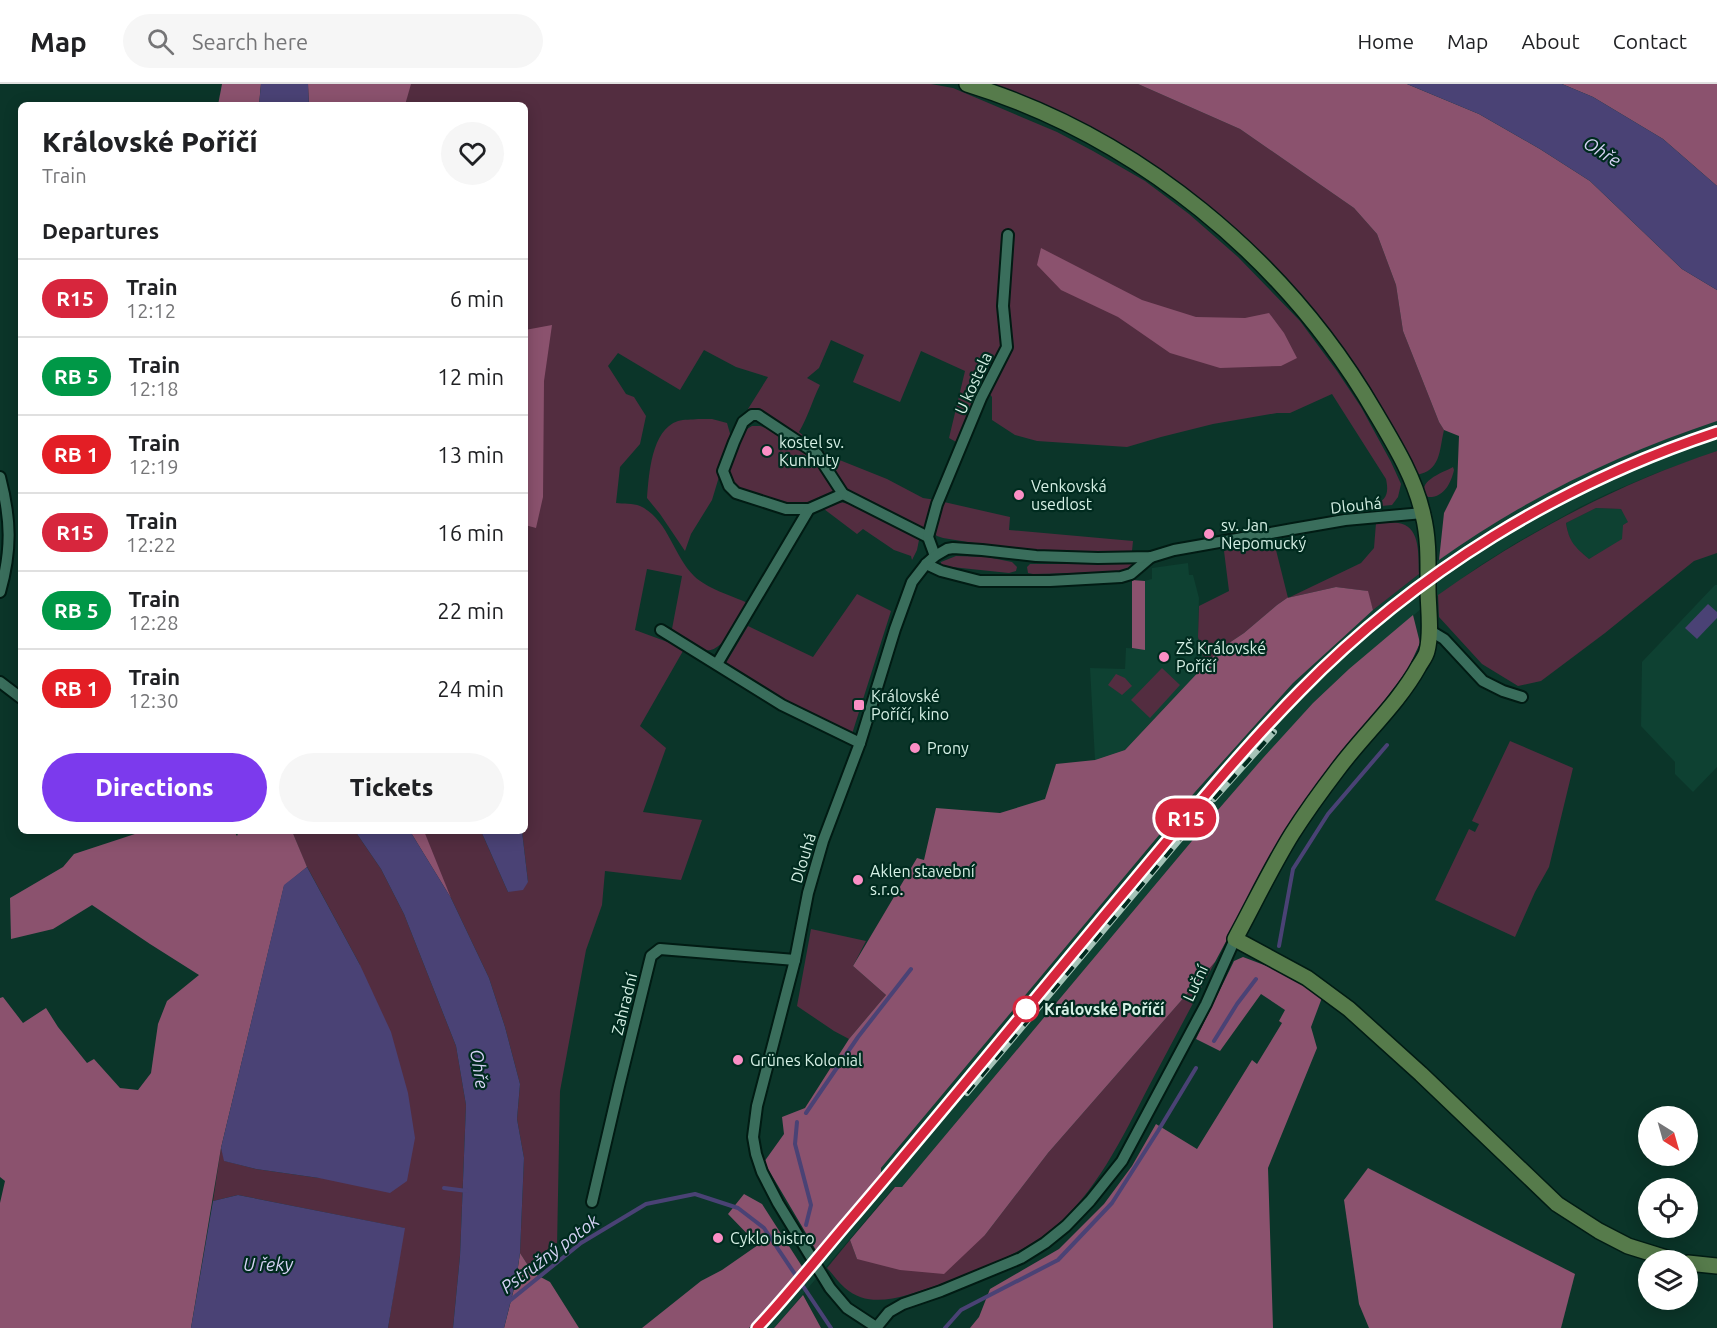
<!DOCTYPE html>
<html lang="en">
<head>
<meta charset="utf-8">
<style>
	:root { --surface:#fff; --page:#f6f6f6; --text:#202124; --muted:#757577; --line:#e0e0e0; --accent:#7c3aed }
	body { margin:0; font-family:Ubuntu,sans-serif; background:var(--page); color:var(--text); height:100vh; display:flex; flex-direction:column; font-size:22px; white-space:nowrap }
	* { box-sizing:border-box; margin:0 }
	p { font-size:20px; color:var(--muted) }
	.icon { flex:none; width:33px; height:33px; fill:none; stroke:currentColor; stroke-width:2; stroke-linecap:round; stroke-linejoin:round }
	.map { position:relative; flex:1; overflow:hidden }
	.sheet { position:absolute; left:18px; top:18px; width:510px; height:732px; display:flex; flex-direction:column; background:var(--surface); border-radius:9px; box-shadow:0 3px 15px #0003 }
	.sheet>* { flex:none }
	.badge { padding:0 12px; border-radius:20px; font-size:21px; line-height:39px }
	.needle { width:39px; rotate:143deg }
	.controls { position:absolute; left:1638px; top:1022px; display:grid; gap:12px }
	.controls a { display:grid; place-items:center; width:60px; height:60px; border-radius:50%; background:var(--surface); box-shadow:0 3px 15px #0003; font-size:30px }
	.map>.badge { position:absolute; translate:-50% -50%; box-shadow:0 0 0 3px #fff }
	h2 { padding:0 24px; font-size:22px; line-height:54px }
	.round { display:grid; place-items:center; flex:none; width:63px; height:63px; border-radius:32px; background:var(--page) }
	.headline { display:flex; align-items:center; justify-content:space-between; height:102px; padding:0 24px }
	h1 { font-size:28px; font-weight:800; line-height:45px }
	.primary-button { display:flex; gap:12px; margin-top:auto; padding:12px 24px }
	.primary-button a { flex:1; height:69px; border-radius:36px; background:var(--accent); color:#fff; font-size:24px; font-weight:800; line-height:69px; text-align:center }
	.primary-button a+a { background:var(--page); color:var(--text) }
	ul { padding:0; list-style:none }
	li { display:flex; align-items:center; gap:18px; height:78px; padding:0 24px; border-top:2px solid var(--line) }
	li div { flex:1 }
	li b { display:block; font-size:22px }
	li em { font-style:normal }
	li .badge { min-width:66px; font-weight:700; text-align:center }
	header { display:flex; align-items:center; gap:36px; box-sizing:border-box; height:84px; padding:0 30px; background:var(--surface); border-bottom:2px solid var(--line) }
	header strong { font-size:28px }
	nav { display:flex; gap:33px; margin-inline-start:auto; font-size:21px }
	.search { width:420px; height:54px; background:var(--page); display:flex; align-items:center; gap:15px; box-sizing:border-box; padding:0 21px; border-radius:33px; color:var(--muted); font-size:22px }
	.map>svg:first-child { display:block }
	.built { fill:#0e4132 }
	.green { fill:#532d40; fill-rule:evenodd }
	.forest { fill:#8b526e }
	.water { fill:#4a4275 }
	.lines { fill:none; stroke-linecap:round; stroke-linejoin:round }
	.stream { stroke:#4a4275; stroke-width:4 }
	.street-casing { stroke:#011b13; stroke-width:14 }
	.secondary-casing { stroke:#011b13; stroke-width:18 }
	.street { stroke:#3a6e5c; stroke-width:10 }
	.secondary { stroke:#567b4b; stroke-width:15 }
	.rail-casing { stroke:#a4c3b7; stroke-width:6 }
	.rail { stroke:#002b1f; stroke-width:4; stroke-dasharray:11; stroke-linecap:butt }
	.line-casing { stroke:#fff; stroke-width:14 }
	.line { stroke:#d7263d; stroke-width:9 }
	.poi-dot { fill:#fb8fc5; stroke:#002b1f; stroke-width:2 }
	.stop-dot { fill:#fff; stroke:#d7263d; stroke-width:3 }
	.labels { text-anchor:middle; stroke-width:4.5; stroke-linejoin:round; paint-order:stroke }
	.street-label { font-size:16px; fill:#d5f0e5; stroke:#002b1f }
	.poi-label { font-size:16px; fill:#d5f0e5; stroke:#002b1f; text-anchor:start }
	.stop-label { font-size:16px; font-weight:bold; fill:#d5f0e5; stroke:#002b1f; text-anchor:start }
	.water-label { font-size:18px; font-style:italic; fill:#d6d3f5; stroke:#002b1f }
</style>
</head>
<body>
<header>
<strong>Map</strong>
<div class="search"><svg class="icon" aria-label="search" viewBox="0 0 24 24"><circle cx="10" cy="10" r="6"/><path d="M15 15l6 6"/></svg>Search here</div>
<nav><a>Home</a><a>Map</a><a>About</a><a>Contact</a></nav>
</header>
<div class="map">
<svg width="1717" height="1244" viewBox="0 0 1717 1244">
	<rect width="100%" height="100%" fill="#0b3529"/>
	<g class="built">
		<path d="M 1717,337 L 1717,367 L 1654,390 L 1609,409 L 1580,423 L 1516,459 L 1481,481 L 1433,515 L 1349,585 L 1313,619 L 1217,727 L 902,1103 L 894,1103 L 774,1244 L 749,1244 L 817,1168 L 881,1092 L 881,1084 L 1195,708 L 1293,599 L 1330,564 L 1373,526 L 1419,490 L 1465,457 L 1501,434 L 1567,398 L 1597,383 L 1643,363 Z"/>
		<path d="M 1596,424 L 1621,425 L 1629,438 L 1623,441 L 1623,455 L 1589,475 L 1573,461 L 1568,449 L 1566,439 Z"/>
		<path d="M 1188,479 L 1189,491 L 1193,491 L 1199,514 L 1198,553 L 1205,581 L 1125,666 L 1095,676 L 1090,584 L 1125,585 L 1126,564 L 1145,565 L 1144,497 L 1152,495 L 1152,484 Z"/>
		<path d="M 1715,501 L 1717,501 L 1717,683 L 1693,708 L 1675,690 L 1675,678 L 1641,642 L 1642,578 Z"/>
	</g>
	<g class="green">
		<path d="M 308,0 L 931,0 L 953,4 L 1057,48 L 1093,67 L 1145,97 L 1189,130 L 1238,173 L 1300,237 L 1337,287 L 1361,323 L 1391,378 L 1401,400 L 1398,413 L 1392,421 L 1371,423 L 1371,420 C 1387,418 1389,409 1386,395 L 1332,310 L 1290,329 L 1277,329 L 1213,340 L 1161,353 L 1127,363 L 1037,357 L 1015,351 L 992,336 L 992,313 L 982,300 L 958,359 L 949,354 L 965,287 L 921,267 L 900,318 L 853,298 L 864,271 L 831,256 L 819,284 L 807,294 L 820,301 C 812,317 808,333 799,348 L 822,367 L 832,373 L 887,395 L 923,414 L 936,416 L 926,441 L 924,445 L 920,444 L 845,406 L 823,373 L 765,333 L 748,325 L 768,293 L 736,283 L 704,266 L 680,306 L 618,269 L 608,282 L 626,310 L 634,313 L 646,332 L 640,360 L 620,383 L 616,419 C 623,420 633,419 640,422 C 668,435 673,471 694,492 C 706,504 732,512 748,519 C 740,532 723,571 704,566 C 696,564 680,551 672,545 L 682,492 L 647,485 L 635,546 L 673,560 L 683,567 L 640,642 L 666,664 L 643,728 L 702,736 L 681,796 L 605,787 L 602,821 L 586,866 L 560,1007 L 557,1163 L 533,1189 L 520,1169 L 524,1074 L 517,1035 L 520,1000 L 505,943 L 489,894 L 451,814 L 410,747 L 481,747 L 508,808 L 528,798 L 522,747 L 525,747 L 525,21 L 309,21 Z"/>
		<path d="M 984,0 L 1138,0 L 1240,45 L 1354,124 L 1377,150 L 1396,201 L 1403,247 L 1439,338 L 1444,346 C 1439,367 1441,387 1416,391 L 1355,285 L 1317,231 L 1280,190 L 1232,145 L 1173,95 L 1105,53 Z"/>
		<path d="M 698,335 L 712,335 L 727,339 L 731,353 L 712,416 L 691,450 L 685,467 L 660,430 L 647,414 C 649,391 651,346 678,337 C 684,335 692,336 698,335 Z"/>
		<path d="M 752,342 L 760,342 L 766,344 C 800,363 817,371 835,408 L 805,420 L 781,421 L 739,407 L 732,399 L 728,389 L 742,348 Z"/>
		<path d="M 1717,367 L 1717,469 L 1694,477 L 1605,549 L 1541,597 L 1518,602 L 1482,580 L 1439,533 L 1438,511 C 1526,449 1615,401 1717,367 ZM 1596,424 L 1621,425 L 1628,438 L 1623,441 L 1622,455 L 1589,475 C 1575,463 1569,458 1566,439 Z"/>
		<path d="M 1453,383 L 1454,386 C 1451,399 1444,414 1428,413 C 1414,398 1442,389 1453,383 Z"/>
		<path d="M 835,418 C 854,417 894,441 912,451 L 919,456 L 917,466 L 912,476 L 911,472 L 894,466 L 863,445 L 857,450 L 820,422 Z"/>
		<path d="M 944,418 L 1010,433 L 1009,446 L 1133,457 L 1132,467 L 1126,469 L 1017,466 L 943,454 L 937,452 L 934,449 L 937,433 Z"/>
		<path d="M 1376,439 C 1384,439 1397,437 1405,441 C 1421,449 1418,475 1419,490 L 1373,526 L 1367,507 L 1336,503 L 1287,514 L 1277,521 L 1244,549 L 1220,565 L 1205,581 L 1198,553 L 1199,522 L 1229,507 L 1224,467 L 1274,458 L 1288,514 L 1361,479 L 1374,464 Z"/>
		<path d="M 956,472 L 987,473 L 1012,478 L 1017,483 L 1016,487 L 1009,489 L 942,482 L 941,480 L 941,478 Z"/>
		<path d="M 1135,478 L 1136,481 L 1133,485 L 1116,488 L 1033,490 L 1028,489 L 1027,483 L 1030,480 L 1118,480 Z"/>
		<path d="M 857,510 L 891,527 L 852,650 L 783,616 L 727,583 L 726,579 L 748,542 L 813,573 Z"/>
		<path d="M 1162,584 L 1180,601 L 1150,634 L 1131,616 Z"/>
		<path d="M 1116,590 L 1125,594 L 1132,602 L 1122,611 L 1108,601 Z"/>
		<path d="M 1510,657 L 1573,684 L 1549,783 L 1535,808 L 1515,853 L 1435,816 L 1469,745 L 1475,748 L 1479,740 L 1472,737 Z"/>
		<path d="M 292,747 L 355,747 L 381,785 L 404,830 L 456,962 L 466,1021 L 460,1172 L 453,1244 L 388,1244 L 404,1144 L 238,1111 L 213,1117 L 221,1064 L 225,1077 L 256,1085 L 319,1094 L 360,881 L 305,779 Z"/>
		<path d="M 811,845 L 866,857 L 853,882 L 886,911 L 849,955 L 834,947 L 797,922 Z"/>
		<path d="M 1215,878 C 1193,919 1171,961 1149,1002 C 1122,1054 1096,1110 1050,1147 C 1021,1170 970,1190 935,1202 C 907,1211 871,1227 845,1204 C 838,1198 833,1190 827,1184 L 850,1156 L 857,1175 L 985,1151 L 1048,1069 Z"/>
	</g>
	<g class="forest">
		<path d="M 222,0 L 261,0 L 259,21 L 218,21 Z"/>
		<path d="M 308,0 L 411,0 L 405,21 L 309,21 Z"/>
		<path d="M 1138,0 L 1407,0 L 1479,30 L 1540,65 L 1590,97 L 1682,185 L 1717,206 L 1717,337 C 1618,370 1524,415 1439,476 L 1444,429 L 1457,403 L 1459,352 L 1444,346 L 1439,338 L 1403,247 L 1396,201 L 1377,150 L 1354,124 L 1240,45 Z"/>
		<path d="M 1562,0 L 1717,0 L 1717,102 L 1663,55 L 1593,13 Z"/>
		<path d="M 1041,164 L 1142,216 L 1196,233 L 1245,234 L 1269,229 L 1284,249 L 1297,274 L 1281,282 L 1220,284 L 1170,269 L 1118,233 L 1061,206 L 1037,181 Z"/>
		<path d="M 552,241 L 544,297 L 543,413 L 536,444 L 525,441 L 525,246 Z"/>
		<path d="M 1132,496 L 1145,497 L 1145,566 L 1132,564 Z"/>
		<path d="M 1336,503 L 1368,507 L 1373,526 L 1293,599 L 1195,708 L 881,1084 L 881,1092 L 817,1168 L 764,1078 L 784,1050 L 782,1033 L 805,1024 L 849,955 L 886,911 L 853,882 L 917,774 L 924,776 L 936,724 L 1000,729 L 1045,715 L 1056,680 L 1095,676 L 1125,666 L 1220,565 L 1244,549 L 1277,521 L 1287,514 Z"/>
		<path d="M 1413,531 L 1420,559 L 1408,585 L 1366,641 L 1309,711 L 1286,745 L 1215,878 L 1048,1069 L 985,1151 L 944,1190 L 900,1186 L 857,1175 L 850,1156 L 895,1103 L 902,1103 L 1217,727 L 1263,674 L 1313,619 L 1349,585 Z"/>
		<path d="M 144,747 L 234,747 L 237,752 L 239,747 L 292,747 L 307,783 L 284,802 L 221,1064 L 191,1244 L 0,1244 L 0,1119 L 5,1097 L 0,1093 L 0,914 L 3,913 L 23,939 L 46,924 L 58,943 L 87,979 L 94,975 L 120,1004 L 138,1006 L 151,989 L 158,940 L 167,917 L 199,891 L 150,860 L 92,821 L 53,845 L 11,855 L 10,814 L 63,783 L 74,770 Z"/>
		<path d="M 410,747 L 424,747 L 451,814 Z"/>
		<path d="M 1243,873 L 1280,887 L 1323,911 L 1311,943 L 1317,964 L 1268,1084 L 1273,1244 L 970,1244 L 979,1233 L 990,1205 L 1059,1165 L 1104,1120 L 1132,1082 L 1156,1040 L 1197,1065 L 1252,976 L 1257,980 L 1282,939 L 1279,937 L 1285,926 L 1261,910 L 1220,967 L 1196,955 L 1234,877 Z"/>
		<path d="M 1368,1084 L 1575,1190 L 1561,1244 L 1369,1244 L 1359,1220 L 1344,1116 Z"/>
		<path d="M 744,1110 L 762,1120 L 803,1184 L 749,1244 L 642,1244 L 701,1197 L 722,1186 L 758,1161 L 728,1130 Z"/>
		<path d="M 520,1169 L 533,1189 L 550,1198 L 579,1244 L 504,1244 L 516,1197 Z"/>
		<path d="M 803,1211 L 821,1244 L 774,1244 L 775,1243 Z"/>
	</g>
	<g class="water">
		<path d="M 261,0 L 308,0 L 309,21 L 259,21 Z"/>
		<path d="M 1407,0 L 1562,0 L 1593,13 L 1663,55 L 1717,102 L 1717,206 L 1682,185 L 1590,97 L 1540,65 L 1479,30 Z"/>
		<path d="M 1708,520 L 1717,528 L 1717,534 L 1697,555 L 1685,544 Z"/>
		<path d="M 355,747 L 410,747 L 451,814 L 489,894 L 505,943 L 520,1000 L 517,1035 L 524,1074 L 520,1169 L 516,1196 L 504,1244 L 453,1244 L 460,1172 L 466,1021 L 456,962 L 404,830 L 381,785 Z"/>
		<path d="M 481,747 L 522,747 L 528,798 L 523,806 L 508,808 Z"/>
		<path d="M 307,783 L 360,881 L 391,948 L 408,1009 L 415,1054 L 407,1097 L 390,1109 L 319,1094 L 256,1085 L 224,1077 L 221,1064 L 284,801 Z"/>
		<path d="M 238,1111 L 405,1144 L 388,1244 L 191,1244 L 213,1117 Z"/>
	</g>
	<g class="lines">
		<g class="stream">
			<path d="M 1279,862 L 1293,785 L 1328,730 L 1387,661"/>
			<path d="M 1214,957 L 1237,920 L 1256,895"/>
			<path d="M 806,1029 L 858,953 L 911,885"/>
			<path d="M 797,1038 L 795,1060 L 811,1121 L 806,1141"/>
			<path d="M 444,1104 L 467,1107"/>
			<path d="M 507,1219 L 581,1159 L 646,1120 L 695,1110 L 738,1124 L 764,1144 L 831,1244"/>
			<path d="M 945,1244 L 961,1226 L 1058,1176 L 1112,1119 L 1158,1047 L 1196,984"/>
		</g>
		<g class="street-casing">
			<g id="street">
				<path d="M 0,393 C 11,435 12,466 0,508"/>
				<path d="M 809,425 L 786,425 L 736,409 L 729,402 L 723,387 L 734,358 L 743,338 L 752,331 L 758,331 L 817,370 L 843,410 L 928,453"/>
				<path d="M 935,472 L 928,453 L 937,420 L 981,314 L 1007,263 L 1003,222 L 1008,151"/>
				<path d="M 926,480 L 941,487 L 980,497 L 1050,497 L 1121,493 L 1131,490 L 1151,473"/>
				<path d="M 661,546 L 782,621 L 860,659"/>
				<path d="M 1429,546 L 1444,555 L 1483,597 L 1503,607 L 1522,613"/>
				<path d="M 717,580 L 809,425 L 843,410"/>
				<path d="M 0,598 L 21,614"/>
				<path d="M 592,1118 L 619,1002 L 651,872 L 660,865 L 795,876"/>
				<path d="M 876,1243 L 847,1224 L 830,1204 L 778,1119 L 762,1088 L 756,1070 L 753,1053 L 757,1022 L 795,876 L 808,809 L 823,757 L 860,659 L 895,545 L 912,498 L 926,480 L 935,472 L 947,465 L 953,464 L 982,466 L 1036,472 L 1098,474 L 1151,473 L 1174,466 L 1293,445 L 1345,436 L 1423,429"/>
				<path d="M 876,1244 L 889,1228 L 903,1220 L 941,1207 L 1021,1174 L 1045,1159 L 1066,1142 L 1090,1117 L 1122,1077 L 1206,920 L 1235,855"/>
			</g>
		</g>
		<g class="secondary-casing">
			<g id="secondary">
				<path d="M 967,0 C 1137,52 1286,175 1375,328 C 1394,360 1415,394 1423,431 C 1429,455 1428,480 1428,504 C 1428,524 1432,548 1427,567 C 1426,572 1422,577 1419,582 C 1398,620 1364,650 1338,685 C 1322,706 1306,728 1292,750 C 1271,784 1254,820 1235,855 L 1307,894 L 1349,925 L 1421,990 L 1557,1120 L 1599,1147 L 1628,1162 L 1673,1176"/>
				<path d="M 1688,1179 L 1717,1182"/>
			</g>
		</g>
		<use href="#street" class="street"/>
		<use href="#secondary" class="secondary"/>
		<g class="rail-casing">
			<g id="rail">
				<path d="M 1214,715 L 1274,648"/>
				<path d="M 967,1009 L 1187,747"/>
				<path d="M 757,1244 L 885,1095 L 1203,714 C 1246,665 1288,616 1336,572 C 1446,471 1576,395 1717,348"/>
			</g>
		</g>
		<use href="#rail" class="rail"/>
	</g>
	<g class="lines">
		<g class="line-casing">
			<path id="line" d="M 757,1244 C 789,1210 818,1173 849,1137 C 939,1032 1026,925 1115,819 C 1176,747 1234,674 1300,607 C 1416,488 1560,400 1717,348"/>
		</g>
		<use href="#line" class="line"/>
	</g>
	<g class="poi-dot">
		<circle cx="767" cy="367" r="6"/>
		<circle cx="1019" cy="411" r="6"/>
		<circle cx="1209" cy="450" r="6"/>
		<circle cx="1164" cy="573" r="6"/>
		<rect x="853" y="615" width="12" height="12" rx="3"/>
		<circle cx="915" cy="664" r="6"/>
		<circle cx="858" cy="796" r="6"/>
		<circle cx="738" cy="976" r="6"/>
		<circle cx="718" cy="1154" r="6"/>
	</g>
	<circle class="stop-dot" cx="1026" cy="925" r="12"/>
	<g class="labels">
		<g class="street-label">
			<text transform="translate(973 299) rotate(-65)" y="6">U kostela</text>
			<text transform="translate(1356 421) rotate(-6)" y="6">Dlouhá</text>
			<text transform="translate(803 774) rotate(-73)" y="6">Dlouhá</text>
			<text transform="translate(1195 899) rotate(-65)" y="6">Luční</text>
			<text transform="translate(624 920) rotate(-76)" y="6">Zahradní</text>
		</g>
		<g class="poi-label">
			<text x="779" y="364">kostel sv.<tspan x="779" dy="18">Kunhuty</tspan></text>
			<text x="1031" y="408">Venkovská<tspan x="1031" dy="18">usedlost</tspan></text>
			<text x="1221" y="447">sv. Jan<tspan x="1221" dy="18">Nepomucký</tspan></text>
			<text x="1176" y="570">ZŠ Královské<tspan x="1176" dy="18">Poříčí</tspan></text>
			<text x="871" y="618">Královské<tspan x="871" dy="18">Poříčí, kino</tspan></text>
			<text x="927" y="670">Prony</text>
			<text x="870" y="793">Aklen stavební<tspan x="870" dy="18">s.r.o.</tspan></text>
			<text x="750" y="982">Grünes Kolonial</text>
			<text x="730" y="1160">Cyklo bistro</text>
		</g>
		<g class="stop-label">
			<text x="1044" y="931">Královské Poříčí</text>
		</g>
		<g class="water-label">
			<text transform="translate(1602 68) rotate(32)" y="6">Ohře</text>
			<text transform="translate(479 985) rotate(81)" y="6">Ohře</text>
			<text transform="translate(550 1170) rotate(-37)" y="6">Pstružný potok</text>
			<text x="268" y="1187">U řeky</text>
		</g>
	</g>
</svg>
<div class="controls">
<a><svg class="needle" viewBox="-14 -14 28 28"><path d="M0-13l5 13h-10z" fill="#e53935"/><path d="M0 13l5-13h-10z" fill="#757577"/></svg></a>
<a><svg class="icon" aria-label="locate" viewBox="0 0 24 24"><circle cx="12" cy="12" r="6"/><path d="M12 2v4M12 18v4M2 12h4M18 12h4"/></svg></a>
<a><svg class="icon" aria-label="layers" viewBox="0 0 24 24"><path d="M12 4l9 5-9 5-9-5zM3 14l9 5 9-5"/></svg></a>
</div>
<b class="badge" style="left:1186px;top:734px;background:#d7263d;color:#fff">R15</b>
<section class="sheet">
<div class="headline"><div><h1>Královské Poříčí</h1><p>Train</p></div><a class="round"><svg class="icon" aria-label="heart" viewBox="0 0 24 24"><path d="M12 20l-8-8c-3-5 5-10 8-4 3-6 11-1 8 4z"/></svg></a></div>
<h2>Departures</h2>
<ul>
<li><span class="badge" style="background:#d7263d;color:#fff">R15</span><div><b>Train</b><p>12:12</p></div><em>6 min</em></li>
<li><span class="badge" style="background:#009847;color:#fff">RB 5</span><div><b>Train</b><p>12:18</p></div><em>12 min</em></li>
<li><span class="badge" style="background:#e31e25;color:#fff">RB 1</span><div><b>Train</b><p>12:19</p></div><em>13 min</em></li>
<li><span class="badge" style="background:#d7263d;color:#fff">R15</span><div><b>Train</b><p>12:22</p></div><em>16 min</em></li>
<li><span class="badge" style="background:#009847;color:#fff">RB 5</span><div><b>Train</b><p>12:28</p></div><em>22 min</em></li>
<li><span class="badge" style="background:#e31e25;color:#fff">RB 1</span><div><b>Train</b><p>12:30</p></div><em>24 min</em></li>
</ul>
<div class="primary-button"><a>Directions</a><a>Tickets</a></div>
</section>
</div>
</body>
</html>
